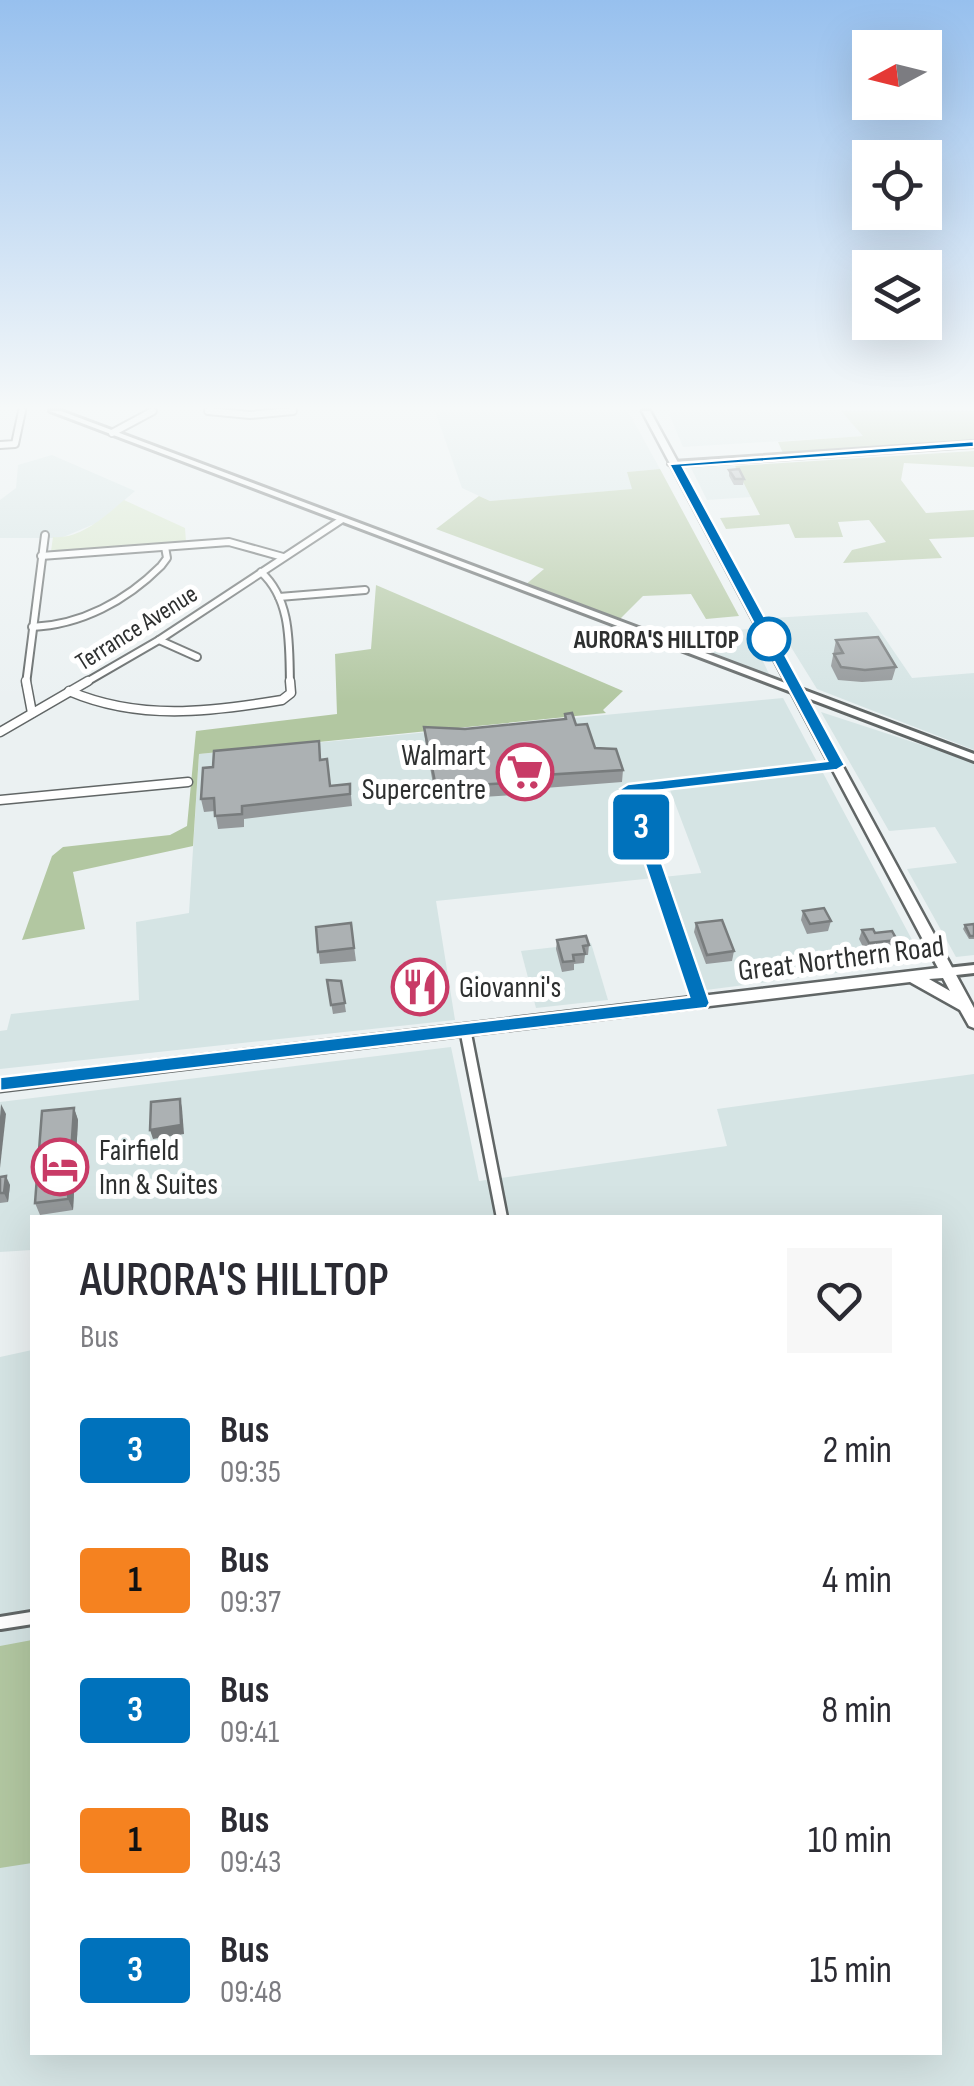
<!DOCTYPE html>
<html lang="en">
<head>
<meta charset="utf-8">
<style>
	:root { --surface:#fff; --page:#f7f7f7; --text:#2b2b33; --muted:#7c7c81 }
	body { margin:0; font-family:"Sofia Sans Condensed",sans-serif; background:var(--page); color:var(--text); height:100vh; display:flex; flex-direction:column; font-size:38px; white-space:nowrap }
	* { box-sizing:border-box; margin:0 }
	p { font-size:32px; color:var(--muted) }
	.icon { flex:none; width:55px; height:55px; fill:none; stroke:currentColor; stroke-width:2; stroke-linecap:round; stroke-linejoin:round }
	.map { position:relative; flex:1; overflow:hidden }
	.panel { position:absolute; left:30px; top:1215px; width:912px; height:840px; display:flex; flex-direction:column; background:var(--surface); border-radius:0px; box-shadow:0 10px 40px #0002 }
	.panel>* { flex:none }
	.badge { padding:0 20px; border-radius:8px; font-size:35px; line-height:65px }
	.needle { width:65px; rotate:263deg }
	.tools { position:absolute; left:852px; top:30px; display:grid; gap:20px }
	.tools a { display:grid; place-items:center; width:90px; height:90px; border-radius:0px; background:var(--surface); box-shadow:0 10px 40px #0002; font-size:50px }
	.map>.badge { position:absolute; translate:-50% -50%; box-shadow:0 0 0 5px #fff }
	.round { display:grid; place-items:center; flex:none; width:105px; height:105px; border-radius:0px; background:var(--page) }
	.overview { display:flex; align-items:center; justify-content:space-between; height:170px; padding:0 50px }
	h1 { font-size:48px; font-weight:600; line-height:75px }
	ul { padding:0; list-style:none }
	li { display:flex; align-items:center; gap:30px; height:130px; padding:0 50px }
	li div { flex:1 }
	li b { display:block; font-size:38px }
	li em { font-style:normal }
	li .badge { min-width:110px; font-weight:700; text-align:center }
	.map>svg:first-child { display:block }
	.built { fill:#d5e4e4; fill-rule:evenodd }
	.green { fill:#d6e6c9 }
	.forest { fill:#b2c7a1 }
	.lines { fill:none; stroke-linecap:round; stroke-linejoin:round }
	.street-far3-casing { stroke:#616666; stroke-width:10 }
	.street-far2-casing { stroke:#616666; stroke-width:11 }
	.street-far1-casing { stroke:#616666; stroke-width:15 }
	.street-casing { stroke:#616666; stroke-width:18 }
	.secondary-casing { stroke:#616666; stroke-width:6 }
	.highway-casing { stroke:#616666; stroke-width:5 }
	.street-far3 { stroke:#fff; stroke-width:6 }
	.street-far2 { stroke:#fff; stroke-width:8 }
	.street-far1 { stroke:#fff; stroke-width:10 }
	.street { stroke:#fff; stroke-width:12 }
	.secondary { fill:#fff; fill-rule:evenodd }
	.highway { fill:#fff; fill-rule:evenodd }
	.wall { fill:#94989a }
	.shaded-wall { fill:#787c7d }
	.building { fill:#acb1b3; stroke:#787c7d; stroke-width:2.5 }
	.line { fill:#0072bc; stroke:#fff; stroke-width:2.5 }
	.stop-dot { fill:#fff; stroke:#0072bc; stroke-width:5 }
	.labels { text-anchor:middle; stroke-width:10; stroke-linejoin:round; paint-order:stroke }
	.far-street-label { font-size:25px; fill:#2e3030; stroke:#fff }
	.far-stop-label { font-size:25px; font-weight:bold; fill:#2e3030; stroke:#fff; text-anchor:end }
	.poi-label { font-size:30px; fill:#2e3030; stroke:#fff; text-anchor:start }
	.street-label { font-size:30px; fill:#2e3030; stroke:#fff }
</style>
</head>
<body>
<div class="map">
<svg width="974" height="2086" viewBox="0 0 974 2086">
	<rect width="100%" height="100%" fill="#ebf1f2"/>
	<g class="built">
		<path d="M 435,411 L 628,411 L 660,469 L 628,472 L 633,489 L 490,501 L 462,488 Z"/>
		<path d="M 678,411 L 841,411 L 864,436 L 683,447 L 669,414 Z"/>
		<path d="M 52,455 L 135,491 L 99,522 L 61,538 L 0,538 L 0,500 L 16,488 L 18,465 Z"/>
		<path d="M 735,466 L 752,497 L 707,500 L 691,468 Z"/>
		<path d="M 867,612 L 912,678 L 974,673 L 974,750 L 817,689 L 773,618 Z"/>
		<path d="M 748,629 L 770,676 L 709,653 L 718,643 L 713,632 Z"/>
		<path d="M 783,698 L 918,951 L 912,963 L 706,990 L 663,877 L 436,901 L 455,1020 L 0,1069 L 0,1031 L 7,1030 L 11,1014 L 139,1000 L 136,922 L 189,913 L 199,754 ZM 670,790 L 701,872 L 701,873 L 663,877 L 634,795 Z"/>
		<path d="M 821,712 L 974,762 L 974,955 L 956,957 L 907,869 L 957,863 L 935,827 L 889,831 Z"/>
		<path d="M 591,943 L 608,1000 L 536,1008 L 521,951 Z"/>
		<path d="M 451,1047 L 479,1181 L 727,1146 L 717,1109 L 974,1074 L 974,2086 L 0,2086 L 0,1357 L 32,1350 L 32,2052 L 940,2052 L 940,1218 L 32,1218 L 32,1250 L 0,1252 L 0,1102 Z"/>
	</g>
	<path class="green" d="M 124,500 L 185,528 L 186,542 L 51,551 L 53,537 C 79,540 106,516 124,500 Z"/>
	<g class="forest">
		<path d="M 841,411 L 974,411 L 974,440 L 783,453 L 778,442 L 863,436 Z"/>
		<path d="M 974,451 L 974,467 L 904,463 L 901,480 L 926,513 L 974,510 L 974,537 L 929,539 L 942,558 L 843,563 L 852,550 L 886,542 L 869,520 L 838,522 L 843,537 L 795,538 L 789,524 L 726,529 L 720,518 L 760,515 L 735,466 Z"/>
		<path d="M 660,469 L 739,616 L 706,619 L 691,594 L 643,596 L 620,619 L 524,586 L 544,569 L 436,529 L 479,496 L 490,501 L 632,489 L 627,472 Z"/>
		<path d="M 376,585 L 623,691 L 603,710 L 606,713 L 199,754 L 193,846 L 73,872 L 85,929 L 22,940 L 52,856 L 63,847 L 170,835 L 187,826 L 196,731 L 337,714 L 335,654 L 371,649 Z"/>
		<path d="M 32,1640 L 32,1863 L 0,1868 L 0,1646 Z"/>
	</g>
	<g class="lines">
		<g class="street-far3-casing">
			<g id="street-far3">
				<path d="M 208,411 L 250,415 L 293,411"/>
				<path d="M 112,433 L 153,411"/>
				<path d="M 0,445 L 15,444 L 22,411"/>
				<path d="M 41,556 L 229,542 L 283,557"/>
				<path d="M 261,572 C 292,600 289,645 290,684"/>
				<path d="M 279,597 L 365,590"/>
				<path d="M 32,627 C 81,625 126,601 161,566 L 167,558 L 165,547"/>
				<path d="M 159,640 L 197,657"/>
				<path d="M 26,684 L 45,535"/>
				<path d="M 83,684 L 159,640 L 341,520"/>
			</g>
		</g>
		<g class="street-far2-casing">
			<g id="street-far2">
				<path d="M 26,681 L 32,713"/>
				<path d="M 69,691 C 139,721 209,712 282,700 L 291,693 L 290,681"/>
				<path d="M 0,732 L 88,681"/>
				<path d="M 0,800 L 188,782"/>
				<path d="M 465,1031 L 466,1036"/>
			</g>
		</g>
		<g class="street-far1-casing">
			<path id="street-far1" d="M 466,1034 L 502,1218"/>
		</g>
		<g class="street-casing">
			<path id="street" d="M 0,1623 L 32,1618"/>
		</g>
		<g class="secondary-casing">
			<g id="secondary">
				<path d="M 50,411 L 61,411 L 974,754 L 974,761 Z"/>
				<path d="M 974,442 L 974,446 L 673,466 L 669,464 L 673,462 Z"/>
				<path d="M 974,965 L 974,973 L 947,976 L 941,972 L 947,968 Z"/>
			</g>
		</g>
		<g class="highway-casing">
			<path id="highway" d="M 642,411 L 650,411 L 974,1008 L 974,1028 L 969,1026 L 960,1010 L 910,982 L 0,1091 L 0,1079 L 938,968 ZM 943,978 L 950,991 L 929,979 Z"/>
		</g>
		<use href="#street-far3" class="street-far3"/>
		<use href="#street-far2" class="street-far2"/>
		<use href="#street-far1" class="street-far1"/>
		<use href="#street" class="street"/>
		<use href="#secondary" class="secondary"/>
		<use href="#highway" class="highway"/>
	</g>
	<g class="wall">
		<path d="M 729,470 L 744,479 L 743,485 L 734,485 L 729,476 Z"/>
		<path d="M 836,640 L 896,667 L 892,680 L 862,682 L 838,680 L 831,666 Z"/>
		<path d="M 565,714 L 595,748 L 623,770 L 622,782 L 545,788 L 545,793 L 436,800 L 425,740 L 424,727 L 465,729 L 564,720 Z"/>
		<path d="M 321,760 L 330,786 L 350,784 L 352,806 L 244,819 L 244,827 L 218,829 L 215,811 L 204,812 L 201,799 Z"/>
		<path d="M 803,911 L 831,921 L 828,931 L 807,934 L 801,920 Z"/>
		<path d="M 351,923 L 356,961 L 320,964 L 316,927 Z"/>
		<path d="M 696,923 L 734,951 L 732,961 L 706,964 L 694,932 Z"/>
		<path d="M 974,924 L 974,939 L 969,939 L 963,929 L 965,925 Z"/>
		<path d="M 862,930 L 897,940 L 894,950 L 866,953 L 859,939 Z"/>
		<path d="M 557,940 L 589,945 L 588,955 L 585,955 L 584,963 L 574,964 L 574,970 L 562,972 L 556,949 Z"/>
		<path d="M 405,964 L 435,991 L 435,1000 L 409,1003 Z"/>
		<path d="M 327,980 L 341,981 L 346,1012 L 333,1014 Z"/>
		<path d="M 74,1108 L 78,1120 L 73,1210 L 40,1215 L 35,1203 Z"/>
		<path d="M 0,1177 L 10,1185 L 8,1202 L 0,1203 Z"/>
	</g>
	<g class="shaded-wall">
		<path d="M 180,1099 L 182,1108 L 184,1134 L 153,1139 L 150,1130 Z"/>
		<path d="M 1,1104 L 6,1114 L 0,1168 L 0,1117 Z"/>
		<path d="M 74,1108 L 78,1120 L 73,1210 L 68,1199 Z"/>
		<path d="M 6,1176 L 10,1185 L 8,1202 L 4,1193 Z"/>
	</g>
	<g class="building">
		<path d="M 739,469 L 744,479 L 735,479 L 729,470 Z"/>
		<path d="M 878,637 L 896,667 L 865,670 L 841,667 L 834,654 L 843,653 L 836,640 Z"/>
		<path d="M 572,713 L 576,725 L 587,724 L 595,748 L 616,749 L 623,770 L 544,775 L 546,781 L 436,787 L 424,727 L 465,729 L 566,719 L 565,714 Z"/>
		<path d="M 319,741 L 320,760 L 327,759 L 330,786 L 350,784 L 350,794 L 242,806 L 242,814 L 215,816 L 214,798 L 201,799 L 203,768 L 213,767 L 214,751 Z"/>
		<path d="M 824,908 L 831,921 L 810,924 L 803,911 Z"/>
		<path d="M 722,920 L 734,951 L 707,955 L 696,923 Z"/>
		<path d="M 351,923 L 354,948 L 318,952 L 316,927 Z"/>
		<path d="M 974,924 L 974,936 L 970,936 L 965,925 Z"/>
		<path d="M 873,929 L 875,933 L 892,931 L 897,940 L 869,943 L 862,930 Z"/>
		<path d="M 586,936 L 589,945 L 583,946 L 585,954 L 573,955 L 574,961 L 563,962 L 557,940 Z"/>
		<path d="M 431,962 L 435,991 L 408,993 L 405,964 Z"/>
		<path d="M 327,980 L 341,981 L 345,1003 L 331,1005 Z"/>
		<path d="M 180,1099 L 181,1125 L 150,1130 L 151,1102 Z"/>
		<path d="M 74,1108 L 68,1199 L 35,1203 L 42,1111 Z"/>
		<path d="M 6,1176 L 4,1193 L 0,1193 L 0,1177 Z"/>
	</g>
	<linearGradient id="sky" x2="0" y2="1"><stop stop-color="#97c0ee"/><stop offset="0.58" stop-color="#f6f9f9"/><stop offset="1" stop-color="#f6f9f9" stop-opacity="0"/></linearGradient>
	<rect width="974" height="703" fill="url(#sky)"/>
	<path class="line" d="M 974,441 L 974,447 L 683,467 L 845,765 L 837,770 L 638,793 L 710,1003 L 707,1008 L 0,1091 L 0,1077 L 689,997 L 620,789 L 628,784 L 827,761 L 669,464 Z"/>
	<defs>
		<g id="supermarket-ring" transform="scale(2.875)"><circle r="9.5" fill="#fff" stroke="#c83b66" stroke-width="1.5"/><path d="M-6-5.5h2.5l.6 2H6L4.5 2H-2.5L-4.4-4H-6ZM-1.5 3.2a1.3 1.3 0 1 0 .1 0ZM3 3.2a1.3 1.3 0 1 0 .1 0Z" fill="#c83b66"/></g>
		<g id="restaurant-ring" transform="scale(2.875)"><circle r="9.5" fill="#fff" stroke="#c83b66" stroke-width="1.5"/><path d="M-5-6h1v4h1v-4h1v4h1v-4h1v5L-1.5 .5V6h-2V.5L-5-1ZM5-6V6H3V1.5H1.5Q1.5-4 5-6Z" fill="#c83b66"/></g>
		<g id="hotel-ring" transform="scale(2.875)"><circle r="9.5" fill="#fff" stroke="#c83b66" stroke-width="1.5"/><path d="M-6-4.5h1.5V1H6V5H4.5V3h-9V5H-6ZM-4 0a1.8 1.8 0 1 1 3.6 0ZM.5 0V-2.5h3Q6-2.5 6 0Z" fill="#c83b66"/></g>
	</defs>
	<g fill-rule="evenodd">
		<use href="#supermarket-ring" x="525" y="772"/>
		<use href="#restaurant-ring" x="420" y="987"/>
		<use href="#hotel-ring" x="60" y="1167"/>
	</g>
	<circle class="stop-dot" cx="769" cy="639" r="20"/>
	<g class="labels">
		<g class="far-street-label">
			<text transform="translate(136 627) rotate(-32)" y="9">Terrance Avenue</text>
		</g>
		<g class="far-stop-label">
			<text x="739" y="648">AURORA'S HILLTOP</text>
		</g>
		<g class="poi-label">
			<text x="486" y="765" text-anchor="end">Walmart<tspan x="486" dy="34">Supercentre</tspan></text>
			<text x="459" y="997">Giovanni's</text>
			<text x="99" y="1160">Fairfield<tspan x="99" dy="34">Inn &amp; Suites</tspan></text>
		</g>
		<g class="street-label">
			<text transform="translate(841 958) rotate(-7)" y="10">Great Northern Road</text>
		</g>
	</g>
</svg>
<div class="tools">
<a><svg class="needle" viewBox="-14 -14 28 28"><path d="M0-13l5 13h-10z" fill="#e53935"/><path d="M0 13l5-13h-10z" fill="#7c7c81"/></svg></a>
<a><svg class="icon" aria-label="locate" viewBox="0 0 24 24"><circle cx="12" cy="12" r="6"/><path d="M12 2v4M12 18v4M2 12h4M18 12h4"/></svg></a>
<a><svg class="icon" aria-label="layers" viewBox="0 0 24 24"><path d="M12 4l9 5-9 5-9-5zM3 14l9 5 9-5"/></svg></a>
</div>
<b class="badge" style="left:641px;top:827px;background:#0072bc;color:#fff">3</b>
<section class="panel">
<div class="overview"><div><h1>AURORA'S HILLTOP</h1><p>Bus</p></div><a class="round"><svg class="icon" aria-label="heart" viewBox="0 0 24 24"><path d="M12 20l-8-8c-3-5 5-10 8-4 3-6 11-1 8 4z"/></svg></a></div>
<ul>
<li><span class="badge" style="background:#0072bc;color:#fff">3</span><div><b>Bus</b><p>09:35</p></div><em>2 min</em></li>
<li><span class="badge" style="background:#f58220;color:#111">1</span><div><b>Bus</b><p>09:37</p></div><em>4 min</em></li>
<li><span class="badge" style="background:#0072bc;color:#fff">3</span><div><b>Bus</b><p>09:41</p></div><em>8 min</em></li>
<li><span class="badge" style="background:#f58220;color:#111">1</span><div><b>Bus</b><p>09:43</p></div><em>10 min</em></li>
<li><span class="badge" style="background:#0072bc;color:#fff">3</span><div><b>Bus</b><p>09:48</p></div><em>15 min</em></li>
</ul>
</section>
</div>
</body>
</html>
